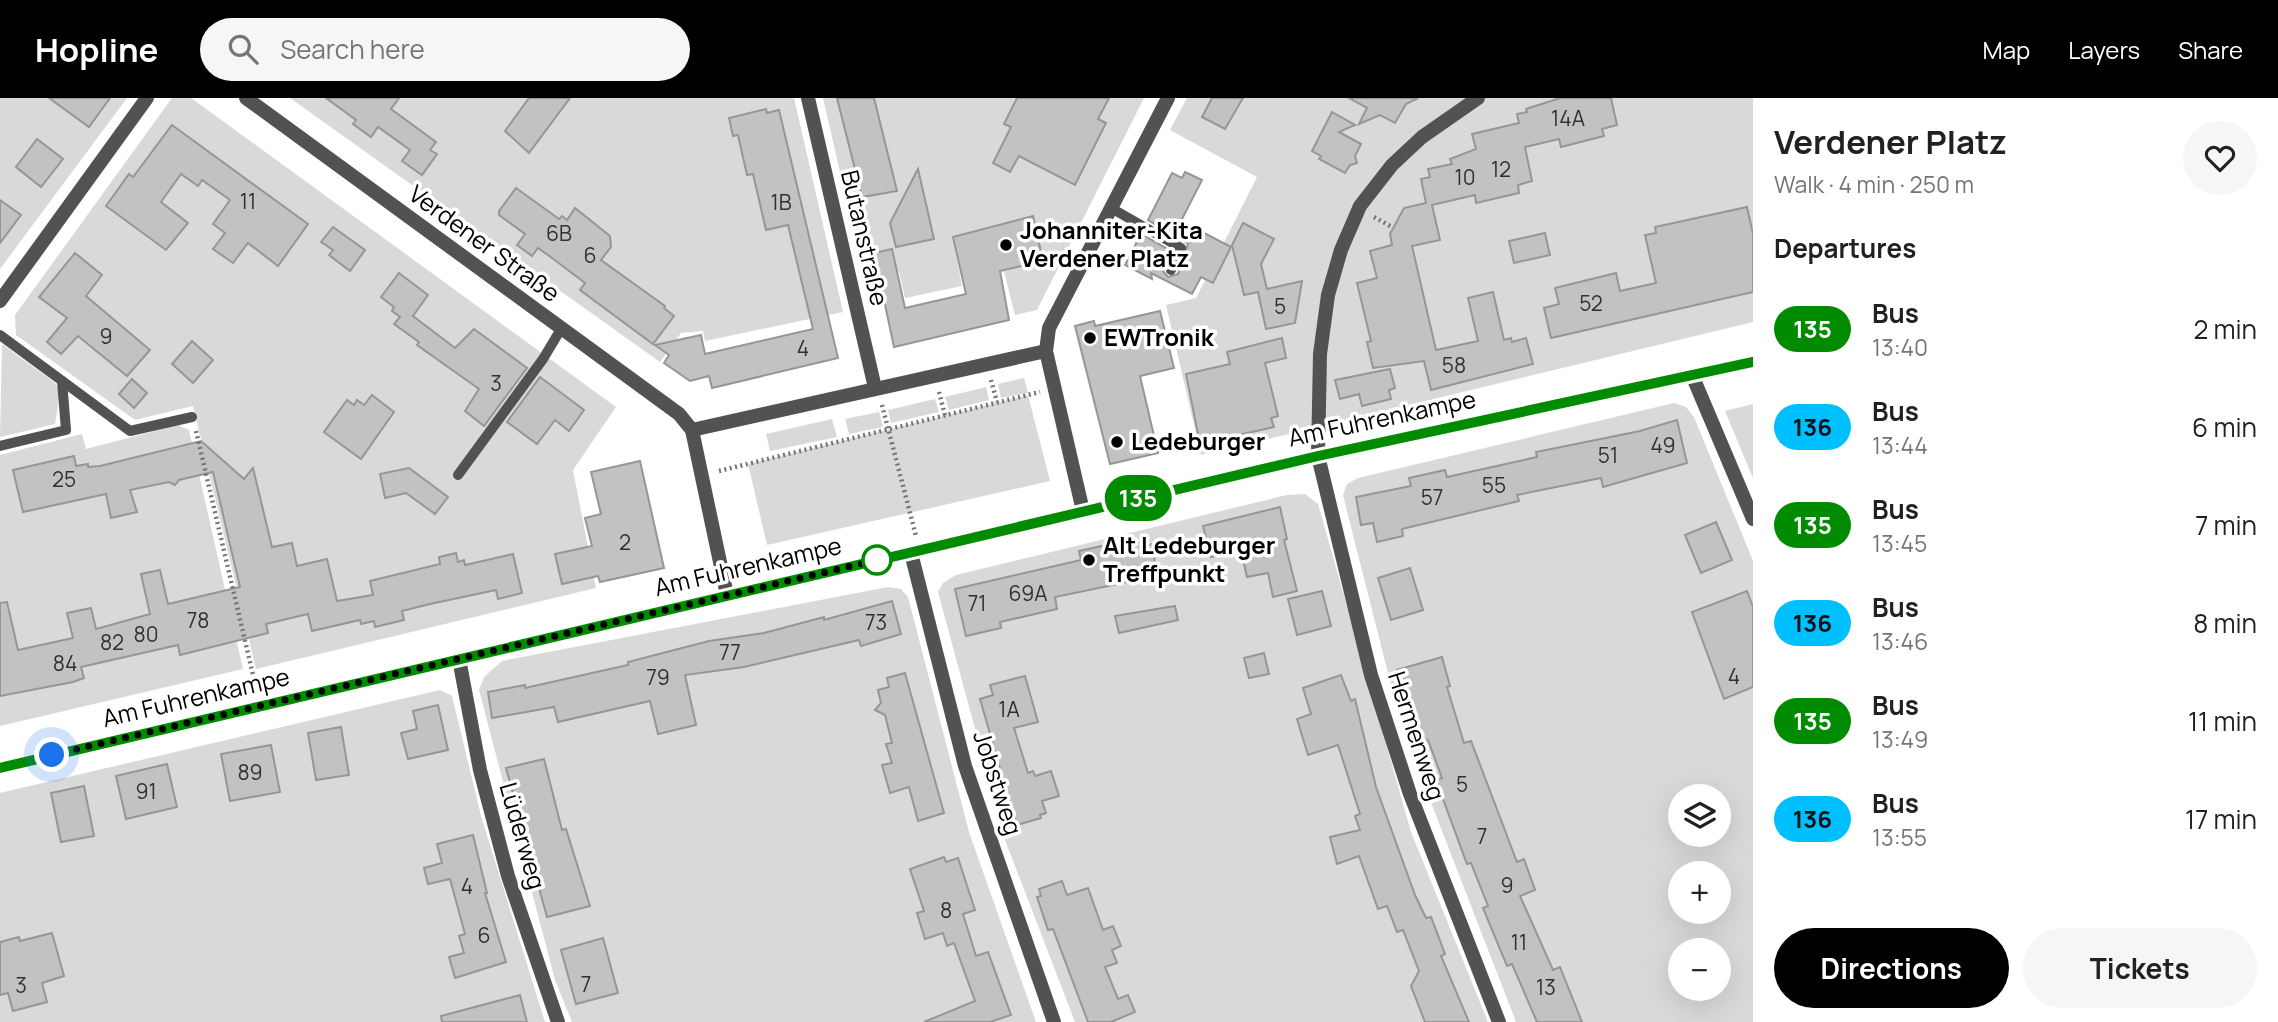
<!DOCTYPE html>
<html lang="en">
<head>
<meta charset="utf-8">
<style>
	:root { --surface:#fff; --page:#f6f6f6; --text:#202124; --muted:#757577; --accent:#000 }
	body { margin:0; font-family:Manrope,sans-serif; background:var(--page); color:var(--text); height:100vh; display:flex; flex-direction:column; font-size:26px; white-space:nowrap }
	* { box-sizing:border-box; margin:0 }
	p { font-size:23px; color:var(--muted) }
	.icon { flex:none; width:38px; height:38px; fill:none; stroke:currentColor; stroke-width:2; stroke-linecap:round; stroke-linejoin:round }
	.map { position:relative; flex:1; overflow:hidden }
	.details { display:flex; flex-direction:column; background:var(--surface); width:525px }
	.details>* { flex:none }
	.badge { padding:0 14px; border-radius:23px; font-size:24px; line-height:46px }
	.buttons { position:absolute; left:1668px; top:686px; display:grid; gap:14px }
	.buttons a { display:grid; place-items:center; width:63px; height:63px; border-radius:50%; background:var(--surface); box-shadow:0 7px 28px #0002; font-size:35px }
	.you { position:absolute; width:35px; height:35px; margin:-18px; border:5px solid #fff; border-radius:50%; background:#1a73e8; box-shadow:0 0 0 10px #1a73e833 }
	.map>.badge { position:absolute; translate:-50% -50%; box-shadow:0 0 0 4px #fff }
	h2 { padding:0 21px; font-size:26px; line-height:63px }
	.round { display:grid; place-items:center; flex:none; width:74px; height:74px; border-radius:37px; background:var(--page) }
	.headline { display:flex; align-items:center; justify-content:space-between; height:119px; padding:0 21px }
	h1 { font-size:33px; font-weight:700; line-height:52px }
	.cta { display:flex; gap:14px; margin-top:auto; padding:14px 21px }
	.cta a { flex:1; height:80px; border-radius:42px; background:var(--accent); color:#fff; font-size:28px; font-weight:700; line-height:80px; text-align:center }
	.cta a+a { background:var(--page); color:var(--text) }
	ul { padding:0; list-style:none }
	li { display:flex; align-items:center; gap:21px; height:98px; padding:0 21px }
	li div { flex:1 }
	li b { display:block; font-size:26px }
	li em { font-style:normal }
	li .badge { min-width:77px; font-weight:700; text-align:center }
	header { display:flex; align-items:center; gap:42px; box-sizing:border-box; height:98px; padding:0 35px; background:var(--accent); color:#fff }
	header strong { font-size:33px }
	nav { display:flex; gap:38px; margin-inline-start:auto; font-size:24px }
	.search { width:490px; height:63px; background:var(--page); display:flex; align-items:center; gap:18px; box-sizing:border-box; padding:0 24px; border-radius:38px; color:var(--muted); font-size:26px }
	main { display:flex; flex:1; min-height:0 }
	.map>svg:first-child { display:block }
	.green { fill:#d9d9d9; fill-rule:evenodd }
	.building { fill:#c2c2c2; stroke:#969696; stroke-width:2 }
	.lines { fill:none; stroke-linecap:round; stroke-linejoin:round }
	.path { stroke:#747474; stroke-width:4.5; stroke-dasharray:2 3.5; stroke-linecap:butt }
	.service { stroke:#525252; stroke-width:10 }
	.minor { stroke:#525252; stroke-width:14 }
	.tertiary { stroke:#525252; stroke-width:14 }
	.line-casing { stroke:#fff; stroke-width:16 }
	.line { stroke:#008b00; stroke-width:10 }
	.walk { stroke:#000; stroke-width:7; stroke-dasharray:0 12.6 }
	.poi-dot { fill:#000; stroke:#fff; stroke-width:2.5 }
	.stop-dot { fill:#fff; stroke:#008b00; stroke-width:3.5 }
	.labels { text-anchor:middle; stroke-width:7; stroke-linejoin:round; paint-order:stroke }
	.number-label { font-size:21px; fill:#303030 }
	.poi-label { font-size:24px; font-weight:bold; fill:#000; stroke:#fff; text-anchor:start }
	.street-label { font-size:24px; fill:#000; stroke:#fff }
</style>
</head>
<body>
<header>
<strong>Hopline</strong>
<div class="search"><svg class="icon" aria-label="search" viewBox="0 0 24 24"><circle cx="10" cy="10" r="6"/><path d="M15 15l6 6"/></svg>Search here</div>
<nav><a>Map</a><a>Layers</a><a>Share</a></nav>
</header>
<main>
<div class="map">
<svg width="1753" height="924" viewBox="0 0 1753 924">
	<rect width="100%" height="100%" fill="#fff"/>
	<g class="green">
		<path d="M 0,0 L 127,0 L 0,171 Z"/>
		<path d="M 172,0 L 191,0 L 616,309 L 573,372 L 596,490 L 256,571 L 193,308 L 135,322 L 16,237 L 15,217 Z"/>
		<path d="M 290,0 L 794,0 L 843,214 L 705,243 L 703,233 L 681,235 L 660,264 Z"/>
		<path d="M 823,0 L 1144,0 L 1037,212 L 1015,217 L 995,138 L 954,146 L 962,188 L 905,200 L 899,174 L 865,183 Z"/>
		<path d="M 1187,0 L 1753,0 L 1753,224 L 1201,357 L 1166,207 L 1196,200 L 1257,79 L 1170,32 Z"/>
		<path d="M 2,246 L 55,285 L 60,294 L 55,326 L 0,339 Z"/>
		<path d="M 1024,280 L 1028,295 L 1001,300 L 998,286 Z"/>
		<path d="M 986,289 L 989,302 L 949,312 L 945,299 Z"/>
		<path d="M 1028,297 L 1050,383 L 767,447 L 748,366 Z"/>
		<path d="M 935,301 L 939,314 L 891,325 L 888,312 Z"/>
		<path d="M 1674,305 L 1686,309 L 1694,319 L 1753,463 L 1753,924 L 1516,924 L 1401,627 L 1343,397 L 1347,386 L 1358,380 ZM 1680,698 L 1718,698 L 1718,737 L 1680,737 ZM 1680,775 L 1718,775 L 1718,814 L 1680,814 ZM 1680,852 L 1718,852 L 1718,891 L 1680,891 Z"/>
		<path d="M 1753,306 L 1753,380 L 1725,313 Z"/>
		<path d="M 879,314 L 883,329 L 849,336 L 845,321 Z"/>
		<path d="M 832,321 L 837,339 L 770,353 L 766,336 Z"/>
		<path d="M 178,327 L 189,332 L 243,571 L 0,628 L 0,357 L 82,336 L 86,351 Z"/>
		<path d="M 1305,396 L 1318,406 L 1411,734 L 1488,924 L 1075,924 L 1005,742 L 938,494 L 943,485 L 956,477 L 1287,397 Z"/>
		<path d="M 888,489 L 901,491 L 908,499 L 969,734 L 1036,924 L 572,924 L 555,882 L 479,592 L 484,579 L 502,563 Z"/>
		<path d="M 440,592 L 452,598 L 481,718 L 545,924 L 0,924 L 0,695 Z"/>
	</g>
	<g class="building">
		<path d="M 49,0 L 110,0 L 89,29 Z"/>
		<path d="M 326,0 L 399,0 L 391,11 L 436,44 L 430,52 L 437,56 L 422,77 L 402,63 L 410,52 L 378,29 L 371,39 L 353,26 L 356,22 Z"/>
		<path d="M 529,0 L 570,0 L 529,55 L 505,33 Z"/>
		<path d="M 837,0 L 874,0 L 897,93 L 862,99 Z"/>
		<path d="M 1017,0 L 1109,0 L 1098,21 L 1106,25 L 1075,87 L 1019,58 L 1010,74 L 993,65 L 1011,29 L 1004,26 Z"/>
		<path d="M 1212,0 L 1243,0 L 1225,31 L 1202,19 Z"/>
		<path d="M 1349,0 L 1418,0 L 1406,6 L 1395,25 L 1380,17 L 1359,26 L 1367,10 Z"/>
		<path d="M 1560,0 L 1611,0 L 1617,27 L 1602,31 L 1604,38 L 1561,49 L 1559,41 L 1525,49 L 1532,83 L 1518,87 L 1519,95 L 1476,105 L 1475,97 L 1432,107 L 1440,142 L 1412,148 L 1436,252 L 1478,243 L 1468,200 L 1493,194 L 1504,242 L 1511,240 L 1512,244 L 1526,240 L 1533,266 L 1431,292 L 1424,263 L 1373,270 L 1367,244 L 1371,243 L 1357,185 L 1377,180 L 1370,153 L 1392,147 L 1390,136 L 1404,110 L 1426,105 L 1421,81 L 1430,79 L 1428,71 L 1452,66 L 1450,61 L 1476,51 L 1472,36 L 1519,25 L 1517,16 L 1527,14 L 1526,11 Z"/>
		<path d="M 766,11 L 767,15 L 779,12 L 838,260 L 712,290 L 709,278 L 690,283 L 664,265 L 669,257 L 655,247 L 701,237 L 705,256 L 813,231 L 788,127 L 766,132 L 753,76 L 747,77 L 738,37 L 733,38 L 729,20 Z"/>
		<path d="M 1332,14 L 1355,27 L 1339,34 L 1361,46 L 1355,58 L 1357,65 L 1350,67 L 1345,75 L 1319,61 L 1321,58 L 1312,53 Z"/>
		<path d="M 172,27 L 308,126 L 278,168 L 248,145 L 233,165 L 213,151 L 225,135 L 213,126 L 230,102 L 202,82 L 198,88 L 181,76 L 161,104 L 188,125 L 166,152 L 106,108 L 129,76 L 133,79 Z"/>
		<path d="M 37,41 L 63,61 L 41,89 L 16,69 Z"/>
		<path d="M 918,71 L 934,141 L 896,149 L 890,125 Z"/>
		<path d="M 1185,74 L 1202,82 L 1181,123 L 1231,149 L 1213,185 L 1201,179 L 1192,196 L 1151,175 L 1152,181 L 1125,167 L 1141,136 L 1171,153 L 1163,173 L 1168,179 L 1178,176 L 1188,146 L 1148,122 L 1172,75 L 1182,80 Z"/>
		<path d="M 516,90 L 559,121 L 562,118 L 567,122 L 575,110 L 610,138 L 611,149 L 601,162 L 665,208 L 664,210 L 674,218 L 653,246 L 580,192 L 585,185 L 552,160 L 538,150 L 532,158 L 517,147 L 525,136 L 499,117 L 499,113 Z"/>
		<path d="M 0,102 L 21,117 L 0,145 Z"/>
		<path d="M 1747,109 L 1753,136 L 1753,194 L 1551,240 L 1544,210 L 1559,206 L 1555,190 L 1616,175 L 1620,193 L 1656,185 L 1645,137 L 1656,135 L 1655,129 Z"/>
		<path d="M 1033,118 L 1043,163 L 1000,173 L 1009,222 L 894,249 L 874,155 L 892,151 L 905,210 L 966,196 L 953,139 Z"/>
		<path d="M 1243,125 L 1274,141 L 1261,166 L 1267,191 L 1302,183 L 1295,225 L 1266,231 L 1258,194 L 1244,197 L 1232,147 Z"/>
		<path d="M 333,129 L 365,152 L 350,173 L 329,157 L 333,152 L 321,144 Z"/>
		<path d="M 1545,135 L 1550,157 L 1514,165 L 1509,143 Z"/>
		<path d="M 75,155 L 102,177 L 86,198 L 150,252 L 127,278 L 78,238 L 61,256 L 47,244 L 67,220 L 39,199 Z"/>
		<path d="M 399,175 L 428,197 L 413,218 L 455,250 L 474,231 L 527,270 L 484,328 L 465,313 L 479,291 L 417,247 L 419,244 L 394,226 L 400,219 L 392,213 L 394,209 L 381,199 Z"/>
		<path d="M 1160,213 L 1174,270 L 1140,278 L 1158,355 L 1110,366 L 1075,228 L 1094,223 L 1095,228 Z"/>
		<path d="M 1282,240 L 1286,260 L 1265,265 L 1278,318 L 1271,320 L 1274,329 L 1216,342 L 1215,338 L 1199,341 L 1186,276 L 1230,266 L 1227,254 Z"/>
		<path d="M 192,243 L 213,262 L 193,285 L 172,266 Z"/>
		<path d="M 1390,271 L 1395,290 L 1389,292 L 1391,301 L 1362,308 L 1359,296 L 1340,301 L 1335,282 Z"/>
		<path d="M 540,279 L 584,312 L 569,333 L 555,322 L 537,346 L 507,324 Z"/>
		<path d="M 132,281 L 147,295 L 134,310 L 119,296 Z"/>
		<path d="M 372,297 L 394,314 L 361,361 L 324,334 L 347,302 L 354,307 L 357,302 L 364,307 Z"/>
		<path d="M 1677,322 L 1687,365 L 1603,389 L 1601,380 L 1517,397 L 1519,403 L 1402,431 L 1403,438 L 1377,444 L 1373,425 L 1361,427 L 1356,399 L 1411,388 L 1409,380 L 1445,372 L 1447,379 L 1537,359 L 1536,354 L 1640,333 Z"/>
		<path d="M 201,343 L 244,381 L 253,370 L 272,449 L 292,445 L 297,468 L 327,461 L 337,503 L 373,497 L 370,483 L 440,466 L 439,459 L 456,455 L 458,464 L 464,462 L 465,467 L 513,456 L 522,495 L 498,501 L 496,492 L 430,506 L 402,513 L 404,522 L 375,529 L 374,523 L 361,526 L 360,522 L 312,533 L 308,516 L 266,526 L 268,535 L 180,557 L 178,547 L 81,569 L 84,580 L 73,584 L 0,598 L 0,505 L 7,504 L 18,552 L 73,540 L 67,515 L 91,510 L 96,531 L 150,516 L 141,476 L 160,472 L 168,506 L 240,489 L 213,374 L 179,382 L 175,387 L 169,384 L 130,392 L 137,414 L 111,420 L 106,396 L 23,414 L 13,372 L 74,358 L 76,368 L 88,366 L 88,369 L 100,368 Z"/>
		<path d="M 640,363 L 664,470 L 600,484 L 598,478 L 562,486 L 555,456 L 592,448 L 585,420 L 601,416 L 591,374 Z"/>
		<path d="M 409,370 L 448,399 L 435,416 L 406,395 L 385,400 L 380,376 Z"/>
		<path d="M 1280,409 L 1287,441 L 1284,442 L 1297,493 L 1273,499 L 1268,475 L 1247,479 L 1241,452 L 1211,459 L 1203,428 Z"/>
		<path d="M 1716,424 L 1732,462 L 1701,475 L 1685,437 Z"/>
		<path d="M 1145,443 L 1146,448 L 1152,446 L 1157,478 L 1055,499 L 1057,511 L 1000,524 L 1001,530 L 966,538 L 955,491 L 1081,462 L 1079,453 L 1102,448 L 1103,453 Z"/>
		<path d="M 1410,470 L 1423,512 L 1391,522 L 1378,480 Z"/>
		<path d="M 1322,493 L 1331,528 L 1297,537 L 1288,501 Z"/>
		<path d="M 1747,493 L 1753,509 L 1753,589 L 1724,601 L 1692,514 Z"/>
		<path d="M 892,503 L 901,536 L 861,548 L 859,542 L 744,569 L 685,577 L 696,627 L 658,636 L 650,603 L 558,624 L 554,609 L 492,620 L 488,594 L 525,587 L 525,590 L 628,567 L 628,564 L 709,543 L 764,535 L 824,519 L 824,522 Z"/>
		<path d="M 1175,508 L 1178,522 L 1119,535 L 1115,518 Z"/>
		<path d="M 1264,555 L 1269,576 L 1249,580 L 1244,560 Z"/>
		<path d="M 1442,559 L 1450,588 L 1447,589 L 1464,645 L 1471,643 L 1517,764 L 1524,761 L 1535,792 L 1520,798 L 1553,872 L 1560,869 L 1582,924 L 1537,924 L 1512,866 L 1507,868 L 1483,810 L 1488,808 L 1471,765 L 1467,766 L 1436,682 L 1442,680 L 1428,642 L 1423,644 L 1397,572 Z"/>
		<path d="M 905,575 L 944,715 L 918,723 L 909,689 L 890,695 L 882,667 L 892,665 L 886,646 L 892,645 L 885,617 L 875,612 L 881,605 L 878,592 L 889,589 L 887,580 Z"/>
		<path d="M 1341,577 L 1351,603 L 1355,601 L 1376,689 L 1415,797 L 1426,820 L 1431,819 L 1445,856 L 1441,858 L 1469,924 L 1425,924 L 1411,888 L 1419,873 L 1403,832 L 1397,834 L 1387,808 L 1378,811 L 1359,758 L 1337,766 L 1330,739 L 1360,732 L 1355,718 L 1360,716 L 1338,647 L 1308,657 L 1297,621 L 1311,616 L 1303,590 Z"/>
		<path d="M 1025,578 L 1038,624 L 1014,630 L 1028,675 L 1033,673 L 1035,678 L 1051,673 L 1059,698 L 1042,703 L 1046,715 L 1040,717 L 1041,720 L 1017,727 L 1015,720 L 1011,721 L 998,682 L 1003,681 L 980,601 L 993,597 L 990,587 Z"/>
		<path d="M 438,607 L 448,652 L 408,661 L 401,635 L 417,631 L 413,613 Z"/>
		<path d="M 341,629 L 349,677 L 316,682 L 308,635 Z"/>
		<path d="M 271,647 L 280,694 L 230,703 L 221,656 Z"/>
		<path d="M 544,661 L 562,732 L 566,731 L 590,808 L 547,819 L 506,670 Z"/>
		<path d="M 167,666 L 177,709 L 126,721 L 116,678 Z"/>
		<path d="M 84,688 L 94,738 L 61,744 L 51,695 Z"/>
		<path d="M 473,737 L 487,795 L 485,795 L 506,864 L 455,880 L 449,859 L 464,855 L 459,838 L 465,836 L 450,781 L 428,786 L 424,770 L 442,765 L 437,746 Z"/>
		<path d="M 944,759 L 946,764 L 958,760 L 975,812 L 963,816 L 976,858 L 988,854 L 1011,917 L 990,924 L 924,924 L 975,903 L 954,845 L 947,848 L 943,835 L 925,841 L 917,815 L 924,813 L 910,771 Z"/>
		<path d="M 1062,783 L 1067,797 L 1088,790 L 1103,832 L 1113,828 L 1121,848 L 1112,852 L 1117,865 L 1105,869 L 1118,901 L 1128,897 L 1135,914 L 1111,924 L 1088,924 L 1053,831 L 1048,832 L 1037,799 L 1041,798 L 1039,791 Z"/>
		<path d="M 52,835 L 64,878 L 42,885 L 47,904 L 13,913 L 8,895 L 0,897 L 0,844 L 19,839 L 20,843 Z"/>
		<path d="M 603,840 L 618,895 L 576,906 L 561,852 Z"/>
		<path d="M 520,897 L 527,924 L 442,924 L 441,918 Z"/>
	</g>
	<g class="lines">
		<g class="path">
			<path d="M 1374,119 L 1392,129"/>
			<path d="M 991,282 L 997,304"/>
			<path d="M 939,294 L 945,317"/>
			<path d="M 882,307 L 916,438"/>
			<path d="M 196,333 L 257,594"/>
			<path d="M 719,373 L 1040,294"/>
		</g>
		<g class="service">
			<path d="M 1111,110 L 1181,150 L 1171,172"/>
			<path d="M 0,237 L 130,333 L 192,319"/>
			<path d="M 0,348 L 66,332 L 62,283"/>
			<path d="M 458,377 L 543,261 L 561,231"/>
		</g>
		<g class="minor">
			<path d="M 808,0 L 875,290"/>
			<path d="M 1478,0 L 1422,39 L 1392,67 L 1360,108 L 1341,152 L 1328,197 L 1320,256 L 1318,358 L 1371,577 L 1410,696 L 1499,924"/>
			<path d="M 0,203 L 147,0"/>
			<path d="M 1692,277 L 1753,421"/>
			<path d="M 692,332 L 1046,253"/>
			<path d="M 1083,413 L 1046,253 L 1049,230 L 1168,0"/>
			<path d="M 911,455 L 965,668 L 1054,924"/>
			<path d="M 459,561 L 480,672 L 508,778 L 558,924"/>
		</g>
		<g class="tertiary">
			<path d="M 246,0 L 679,316 L 692,332 L 727,497"/>
			<path d="M 0,670 L 1318,358 L 1753,264"/>
		</g>
	</g>
	<g class="lines">
		<g class="line-casing">
			<path id="line" d="M 0,670 L 1318,358 L 1753,264"/>
		</g>
		<use href="#line" class="line"/>
		<path class="walk" d="M 52,657 L 877,462"/>
	</g>
	<g class="poi-dot">
		<circle cx="1006" cy="147" r="7"/>
		<circle cx="1090" cy="240" r="7"/>
		<circle cx="1117" cy="344" r="7"/>
		<circle cx="1089" cy="462" r="7"/>
	</g>
	<circle class="stop-dot" cx="877" cy="462" r="14"/>
	<g class="labels">
		<g class="number-label">
			<text x="1568" y="28">14A</text>
			<text x="1501" y="79">12</text>
			<text x="1465" y="87">10</text>
			<text x="248" y="111">11</text>
			<text x="781" y="112">1B</text>
			<text x="559" y="143">6B</text>
			<text x="590" y="165">6</text>
			<text x="1591" y="213">52</text>
			<text x="1280" y="216">5</text>
			<text x="106" y="246">9</text>
			<text x="803" y="258">4</text>
			<text x="1454" y="275">58</text>
			<text x="496" y="293">3</text>
			<text x="1663" y="355">49</text>
			<text x="1608" y="365">51</text>
			<text x="64" y="389">25</text>
			<text x="1494" y="395">55</text>
			<text x="1432" y="407">57</text>
			<text x="625" y="452">2</text>
			<text x="1028" y="503">69A</text>
			<text x="977" y="513">71</text>
			<text x="198" y="530">78</text>
			<text x="876" y="532">73</text>
			<text x="146" y="544">80</text>
			<text x="112" y="552">82</text>
			<text x="730" y="562">77</text>
			<text x="65" y="573">84</text>
			<text x="1734" y="586">4</text>
			<text x="658" y="587">79</text>
			<text x="1009" y="619">1A</text>
			<text x="250" y="682">89</text>
			<text x="1462" y="694">5</text>
			<text x="146" y="701">91</text>
			<text x="1482" y="746">7</text>
			<text x="1507" y="795">9</text>
			<text x="467" y="796">4</text>
			<text x="946" y="820">8</text>
			<text x="484" y="845">6</text>
			<text x="1519" y="852">11</text>
			<text x="586" y="894">7</text>
			<text x="21" y="895">3</text>
			<text x="1546" y="897">13</text>
		</g>
		<g class="poi-label">
			<text x="1020" y="141">Johanniter-Kita<tspan x="1020" dy="28">Verdener Platz</tspan></text>
			<text x="1104" y="248">EWTronik</text>
			<text x="1131" y="352">Ledeburger</text>
			<text x="1103" y="456">Alt Ledeburger<tspan x="1103" dy="28">Treffpunkt</tspan></text>
		</g>
		<g class="street-label">
			<text transform="translate(864 140) rotate(77)" y="8">Butanstraße</text>
			<text transform="translate(484 146) rotate(36)" y="8">Verdener Straße</text>
			<text transform="translate(1382 321) rotate(-12)" y="8">Am Fuhrenkampe</text>
			<text transform="translate(748 469) rotate(-13)" y="8">Am Fuhrenkampe</text>
			<text transform="translate(196 600) rotate(-13)" y="8">Am Fuhrenkampe</text>
			<text transform="translate(1416 638) rotate(72)" y="8">Hermenweg</text>
			<text transform="translate(997 685) rotate(72)" y="8">Jobstweg</text>
			<text transform="translate(522 738) rotate(74)" y="8">Lüderweg</text>
		</g>
	</g>
</svg>
<div class="buttons">
<a><svg class="icon" aria-label="layers" viewBox="0 0 24 24"><path d="M12 4l9 5-9 5-9-5zM3 14l9 5 9-5"/></svg></a>
<a>+</a>
<a>−</a>
</div>
<div class="you" style="left:52px;top:657px"></div>
<b class="badge" style="left:1138px;top:400px;background:#008b00;color:#fff">135</b>
</div>
<section class="details">
<div class="headline"><div><h1>Verdener Platz</h1><p>Walk · 4 min · 250 m</p></div><a class="round"><svg class="icon" aria-label="heart" viewBox="0 0 24 24"><path d="M12 20l-8-8c-3-5 5-10 8-4 3-6 11-1 8 4z"/></svg></a></div>
<h2>Departures</h2>
<ul>
<li><span class="badge" style="background:#008b00;color:#fff">135</span><div><b>Bus</b><p>13:40</p></div><em>2 min</em></li>
<li><span class="badge" style="background:#00bfff;color:#111">136</span><div><b>Bus</b><p>13:44</p></div><em>6 min</em></li>
<li><span class="badge" style="background:#008b00;color:#fff">135</span><div><b>Bus</b><p>13:45</p></div><em>7 min</em></li>
<li><span class="badge" style="background:#00bfff;color:#111">136</span><div><b>Bus</b><p>13:46</p></div><em>8 min</em></li>
<li><span class="badge" style="background:#008b00;color:#fff">135</span><div><b>Bus</b><p>13:49</p></div><em>11 min</em></li>
<li><span class="badge" style="background:#00bfff;color:#111">136</span><div><b>Bus</b><p>13:55</p></div><em>17 min</em></li>
</ul>
<div class="cta"><a>Directions</a><a>Tickets</a></div>
</section>
</main>
</body>
</html>
